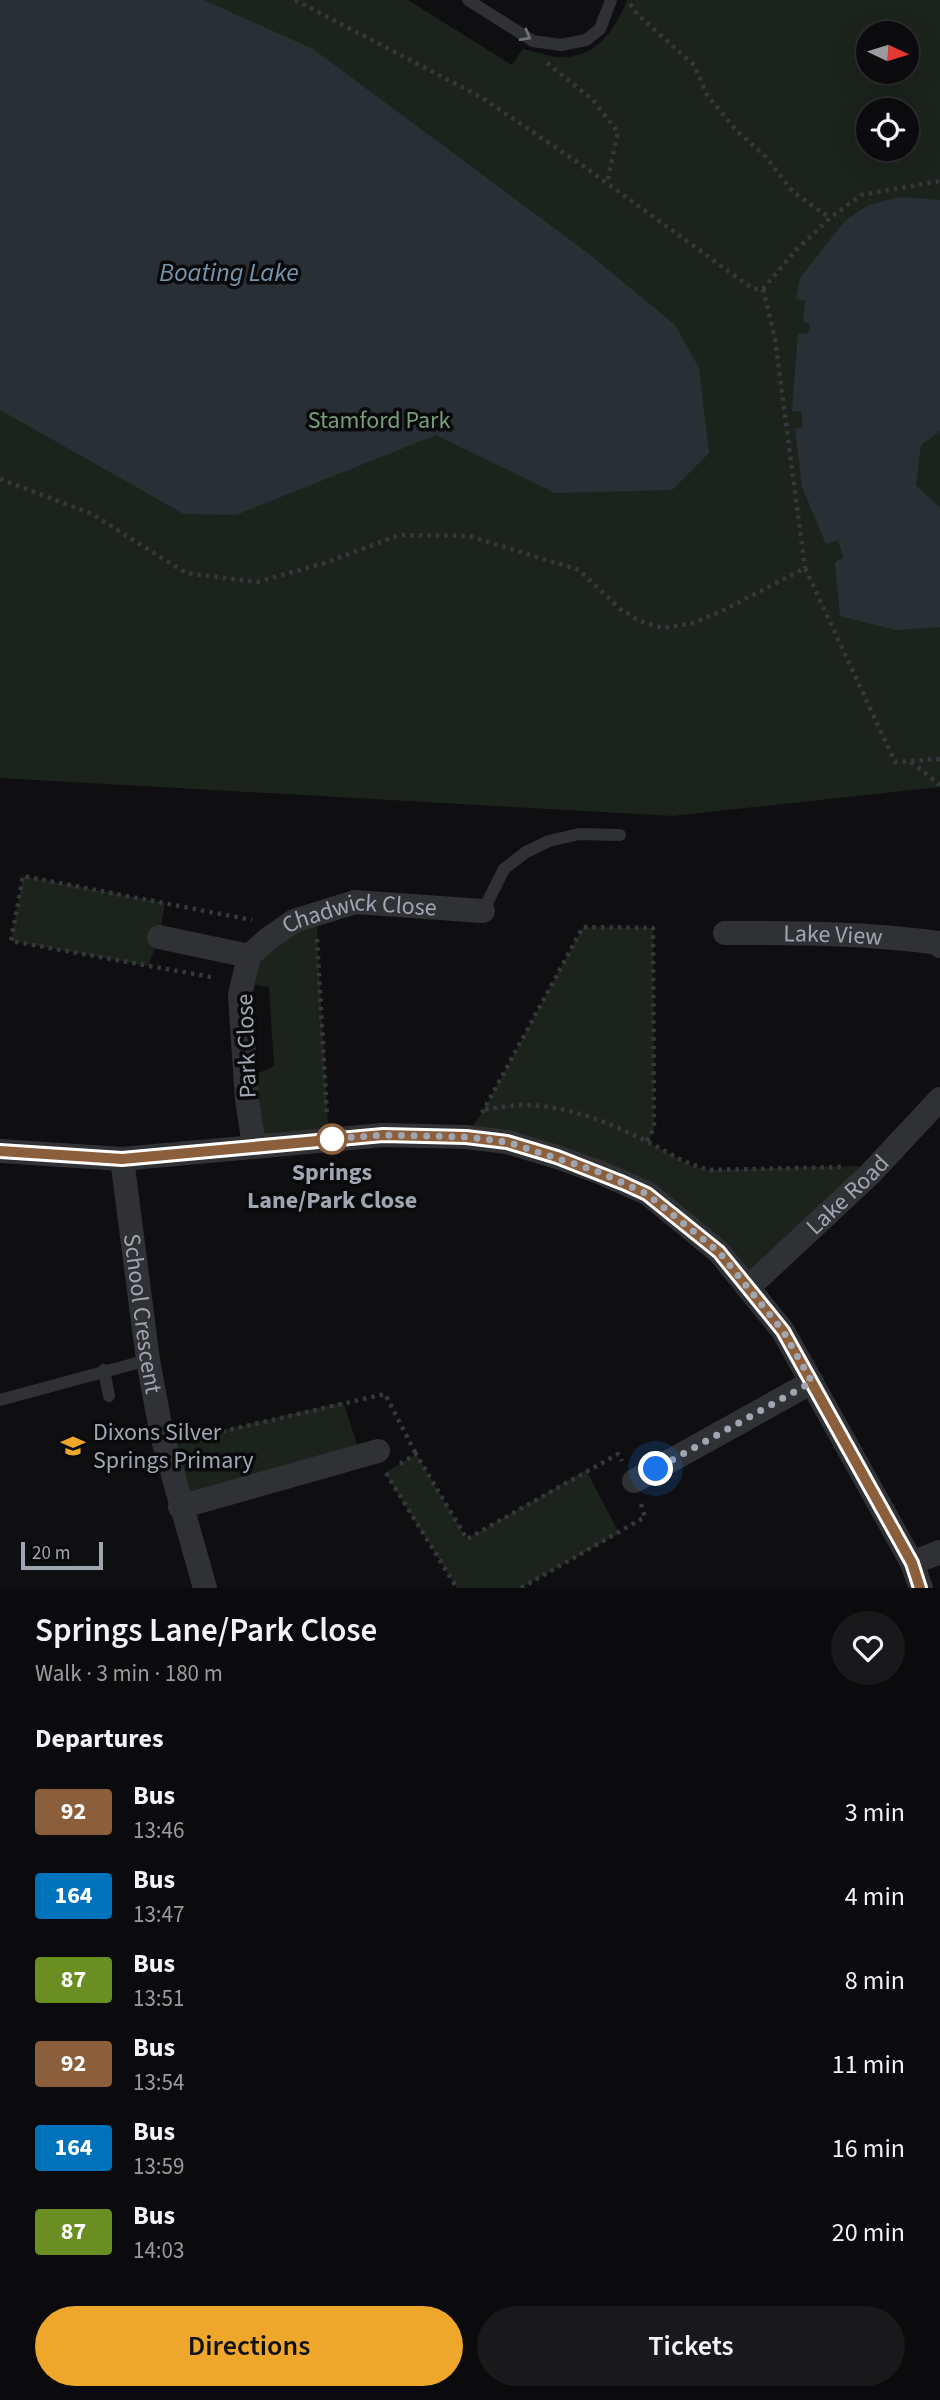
<!DOCTYPE html>
<html lang="en">
<head>
<meta charset="utf-8">
<style>
	:root { --surface:#0b0b0d; --page:#19191b; --text:#f1f3f6; --muted:#9a9b9d; --line:#2b2b2e; --accent:#eea72a }
	body { margin:0; font-family:"Source Sans 3",sans-serif; background:var(--page); color:var(--text); height:100vh; display:flex; flex-direction:column; font-size:26px; white-space:nowrap }
	* { box-sizing:border-box; margin:0 }
	p { font-size:23px; color:var(--muted) }
	.icon { flex:none; width:38px; height:38px; fill:none; stroke:currentColor; stroke-width:2; stroke-linecap:round; stroke-linejoin:round }
	.map { position:relative; height:1588px; overflow:hidden }
	.panel { display:flex; flex-direction:column; background:var(--surface); flex:1 }
	.panel>* { flex:none }
	.badge { padding:0 14px; border-radius:5px; font-size:24px; line-height:46px }
	.needle { width:46px; rotate:94deg }
	.controls { position:absolute; left:856px; top:21px; display:grid; gap:14px }
	.controls a { display:grid; place-items:center; width:63px; height:63px; border-radius:50%; background:var(--surface); box-shadow:0 7px 28px #0002,0 0 0 2px var(--line); font-size:35px }
	.scale { position:absolute; left:21px; bottom:18px; width:82px; box-sizing:border-box; padding-left:7px; border:4px solid #a0a6b1; border-top:0; font-size:19px; line-height:24px; white-space:nowrap; color:#a0a6b1; -webkit-text-stroke:5px #0a0a0c; paint-order:stroke }
	.you { position:absolute; width:35px; height:35px; margin:-18px; border:5px solid #fff; border-radius:50%; background:#1a73e8; box-shadow:0 0 0 10px #1a73e833 }
	.map>.badge { position:absolute; translate:-50% -50%; box-shadow:0 0 0 4px #fff }
	h2 { padding:0 35px; font-size:26px; line-height:63px }
	.round { display:grid; place-items:center; flex:none; width:74px; height:74px; border-radius:37px; background:var(--page) }
	.head { display:flex; align-items:center; justify-content:space-between; height:119px; padding:0 35px }
	h1 { font-size:33px; font-weight:600; line-height:52px }
	.cta { display:flex; gap:14px; margin-top:auto; padding:14px 35px }
	.cta a { flex:1; height:80px; border-radius:42px; background:var(--accent); color:#111; font-size:28px; font-weight:600; line-height:80px; text-align:center }
	.cta a+a { background:var(--page); color:var(--text) }
	ul { padding:0; list-style:none }
	li { display:flex; align-items:center; gap:21px; height:84px; padding:0 35px }
	li div { flex:1 }
	li b { display:block; font-size:26px }
	li em { font-style:normal }
	li .badge { min-width:77px; font-weight:700; text-align:center }
	.map>svg:first-child { display:block }
	.green { fill:#1c231c; fill-rule:evenodd }
	.water { fill:#283036 }
	.lines { fill:none; stroke-linecap:round; stroke-linejoin:round }
	.path { stroke:#36383c; stroke-width:4.5; stroke-dasharray:3.5 5; stroke-linecap:butt }
	.service { stroke:#303135; stroke-width:12 }
	.minor { stroke:#303135; stroke-width:24 }
	.oneway { stroke:#6e7179 }
	.line-casing { stroke:#fff; stroke-width:16 }
	.line { stroke:#8b5e3c; stroke-width:10 }
	.walk { stroke:#a0a6b1; stroke-width:7; stroke-dasharray:0 12.6 }
	.stop-dot { fill:#fff; stroke:#8b5e3c; stroke-width:3.5 }
	.labels { text-anchor:middle; stroke-width:7; stroke-linejoin:round; paint-order:stroke }
	.park-label { font-size:24px; fill:#779c79; stroke:#0a0a0c }
	.street-label { font-size:24px; fill:#a0a6b1; stroke:#0a0a0c }
	.stop-label { font-size:24px; font-weight:bold; fill:#a0a6b1; stroke:#0a0a0c }
	.poi-label { font-size:24px; fill:#a0a6b1; stroke:#0a0a0c; text-anchor:start }
	.water-label { font-size:26px; font-style:italic; fill:#7795ad; stroke:#0a0a0c }
</style>
</head>
<body>
<div class="map">
<svg width="940" height="1588" viewBox="0 0 940 1588">
	<rect width="100%" height="100%" fill="#0f0f11"/>
	<g class="green">
		<path d="M 0,0 L 408,0 L 512,65 L 523,49 C 534,51 545,55 555,57 C 594,61 615,31 627,0 L 940,0 L 940,787 L 673,816 L 0,778 ZM 868,33 L 906,33 L 906,72 L 868,72 ZM 868,110 L 906,110 L 906,149 L 868,149 Z"/>
		<path d="M 23,876 L 165,903 L 159,937 L 148,966 L 11,941 Z"/>
		<path d="M 319,913 L 317,935 L 329,1139 L 254,1145 L 245,1079 L 274,1066 L 269,987 L 243,983 L 249,956 Z"/>
		<path d="M 583,927 L 653,928 L 654,1128 L 648,1142 L 692,1166 L 710,1170 L 858,1166 L 870,1174 L 749,1287 L 647,1193 L 466,1137 L 484,1109 Z"/>
		<path d="M 343,1402 L 361,1456 L 180,1507 L 162,1436 L 182,1440 Z"/>
		<path d="M 416,1454 L 467,1539 L 586,1470 L 619,1533 L 521,1588 L 457,1588 L 385,1473 Z"/>
	</g>
	<g class="water">
		<path d="M 0,0 L 204,0 L 313,49 L 589,254 L 675,325 L 699,368 L 709,453 L 672,490 L 555,493 L 436,435 L 236,515 L 184,514 L 0,410 Z"/>
		<path d="M 901,197 L 940,200 L 940,431 L 921,445 L 916,485 L 940,508 L 940,627 L 896,630 L 840,616 L 835,562 L 844,558 L 838,540 L 826,544 L 802,487 L 795,429 L 803,427 L 801,411 L 792,411 L 798,333 L 808,334 L 810,324 L 803,322 L 805,301 L 796,299 L 800,278 L 845,221 L 868,205 Z"/>
	</g>
	<g class="lines">
		<g class="path">
			<path d="M 295,0 L 481,97 L 586,168 L 753,289 L 763,289 L 794,252 L 830,218 L 861,195 L 940,181"/>
			<path d="M 630,4 L 638,15 L 694,65 L 707,95 L 736,130 L 766,157 L 793,192 L 830,218"/>
			<path d="M 547,63 L 593,100 L 618,132 L 607,183"/>
			<path d="M 763,289 L 775,339 L 805,568"/>
			<path d="M 0,479 L 92,514 L 186,573 L 257,582 L 325,563 L 399,535 L 469,536 L 579,570 L 620,609 L 640,621 L 662,628 L 690,624 L 720,612 L 805,568 L 895,762 L 940,759"/>
			<path d="M 911,762 L 940,785"/>
			<path d="M 317,939 L 327,1115"/>
			<path d="M 211,977 L 11,941 L 23,876 L 252,920"/>
			<path d="M 485,1109 C 498,1108 511,1105 523,1105 C 565,1105 609,1122 646,1141 C 668,1152 686,1165 710,1170 L 841,1167"/>
			<path d="M 482,1113 L 583,927 L 653,928 L 654,1128 L 647,1141"/>
			<path d="M 189,1439 L 385,1394 L 416,1454"/>
			<path d="M 400,1464 L 416,1454 L 467,1539 L 618,1454 L 622,1461"/>
			<path d="M 386,1473 L 457,1588"/>
			<path d="M 521,1588 L 645,1517 L 641,1504"/>
		</g>
		<g class="service">
			<path d="M 468,0 L 533,41 L 561,45 L 586,40 L 600,29 L 611,0"/>
			<path d="M 483,911 L 504,869 L 526,852 L 549,841 L 579,834 L 620,835"/>
			<path d="M 104,1370 L 109,1396"/>
			<path d="M 0,1400 L 148,1360"/>
		</g>
		<g class="minor">
			<path id="s1" d="M 725,933 C 797,933 867,933 939,943 L 940,946"/>
			<path d="M 159,937 L 249,956 L 240,995 L 247,1100 L 254,1145"/>
			<path id="s2" d="M 249,956 L 268,939 L 294,921 L 355,902 L 483,911"/>
			<path d="M 0,1151 L 122,1159 L 383,1135 L 466,1137 L 507,1142 L 557,1157 L 599,1172 L 647,1193 L 719,1252 L 783,1331 L 912,1563 L 921,1588"/>
			<path id="s3" d="M 122,1159 L 148,1360 L 162,1436 L 205,1588"/>
			<path id="s4" d="M 749,1287 L 870,1174 L 940,1099"/>
			<path d="M 634,1481 L 812,1382"/>
			<path d="M 180,1507 L 378,1451"/>
			<path d="M 912,1563 L 940,1552"/>
		</g>
	</g>
	<defs><path id="oneway-chevron" d="M-2-3.5L2.5 0L-2 3.5" fill="none" stroke-width="1.6" stroke-linecap="round" stroke-linejoin="round" transform="scale(1.75)"/></defs>
	<use class="oneway" href="#oneway-chevron" transform="translate(526 36) rotate(29)"/>
	<g class="lines">
		<g class="line-casing">
			<path id="line" d="M 0,1151 L 122,1159 L 383,1135 L 466,1137 L 507,1142 L 557,1157 L 623,1183 L 647,1194 L 719,1252 L 783,1331 L 912,1563 L 920,1588"/>
		</g>
		<use href="#line" class="line"/>
		<path class="walk" d="M 332,1139 L 329,1139 L 383,1135 L 466,1137 L 507,1142 L 599,1172 L 647,1194 L 719,1252 L 783,1331 L 812,1382 L 656,1469"/>
	</g>
	<defs>
		<g id="school-bare" transform="scale(1.89)"><path d="M0-5L7-2L0 1L-7-2ZM-4 1L0 2.5L4 1V4Q0 6-4 4Z" fill="#eea72a" stroke="#0a0a0c" stroke-width="2.5" paint-order="stroke"/></g>
	</defs>
	<g fill-rule="evenodd">
		<use href="#school-bare" x="73" y="1446"/>
	</g>
	<circle class="stop-dot" cx="332" cy="1139" r="14"/>
	<g class="labels">
		<g class="park-label">
			<text x="379" y="428">Stamford Park</text>
		</g>
		<g class="street-label">
			<text dy="8" stroke="none"><textPath href="#s2" startOffset="124">Chadwick Close</textPath></text>
			<text dy="8" stroke="none"><textPath href="#s1" startOffset="108">Lake View</textPath></text>
			<text transform="translate(246 1046) rotate(-92)" y="8">Park Close</text>
			<text dy="8" stroke="none"><textPath href="#s4" startOffset="135">Lake Road</textPath></text>
			<text dy="8" stroke="none"><textPath href="#s3" startOffset="156">School Crescent</textPath></text>
		</g>
		<g class="stop-label">
			<text x="332" y="1180">Springs<tspan x="332" dy="28">Lane/Park Close</tspan></text>
		</g>
		<g class="poi-label">
			<text x="93" y="1440">Dixons Silver<tspan x="93" dy="28">Springs Primary</tspan></text>
		</g>
		<g class="water-label">
			<text x="229" y="281">Boating Lake</text>
		</g>
	</g>
</svg>
<div class="controls">
<a><svg class="needle" viewBox="-14 -14 28 28"><path d="M0-13l5 13h-10z" fill="#e53935"/><path d="M0 13l5-13h-10z" fill="#9a9b9d"/></svg></a>
<a><svg class="icon" aria-label="locate" viewBox="0 0 24 24"><circle cx="12" cy="12" r="6"/><path d="M12 2v4M12 18v4M2 12h4M18 12h4"/></svg></a>
</div>
<div class="scale">20 m</div>
<div class="you" style="left:656px;top:1469px"></div>
</div>
<section class="panel">
<div class="head"><div><h1>Springs Lane/Park Close</h1><p>Walk · 3 min · 180 m</p></div><a class="round"><svg class="icon" aria-label="heart" viewBox="0 0 24 24"><path d="M12 20l-8-8c-3-5 5-10 8-4 3-6 11-1 8 4z"/></svg></a></div>
<h2>Departures</h2>
<ul>
<li><span class="badge" style="background:#8b5e3c;color:#fff">92</span><div><b>Bus</b><p>13:46</p></div><em>3 min</em></li>
<li><span class="badge" style="background:#0072bc;color:#fff">164</span><div><b>Bus</b><p>13:47</p></div><em>4 min</em></li>
<li><span class="badge" style="background:#6b8e23;color:#fff">87</span><div><b>Bus</b><p>13:51</p></div><em>8 min</em></li>
<li><span class="badge" style="background:#8b5e3c;color:#fff">92</span><div><b>Bus</b><p>13:54</p></div><em>11 min</em></li>
<li><span class="badge" style="background:#0072bc;color:#fff">164</span><div><b>Bus</b><p>13:59</p></div><em>16 min</em></li>
<li><span class="badge" style="background:#6b8e23;color:#fff">87</span><div><b>Bus</b><p>14:03</p></div><em>20 min</em></li>
</ul>
<div class="cta"><a>Directions</a><a>Tickets</a></div>
</section>
</body>
</html>
